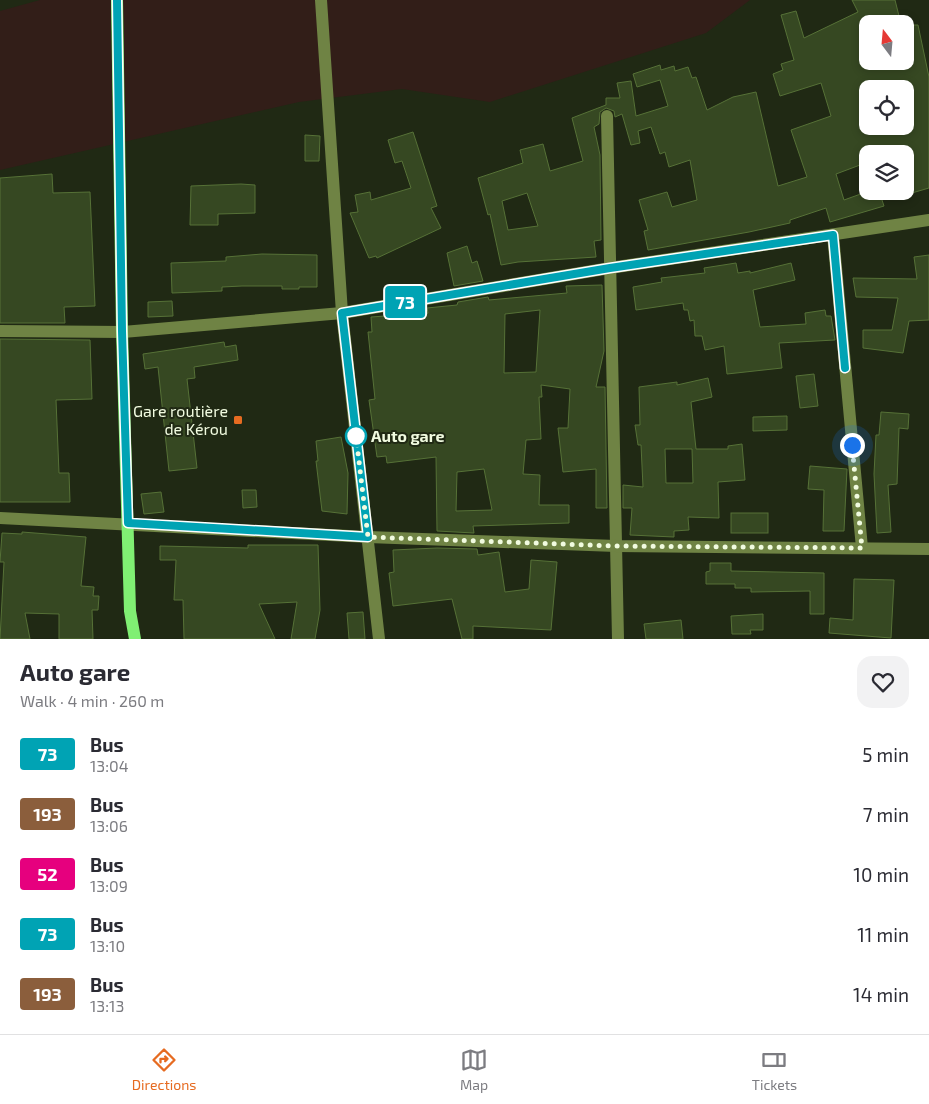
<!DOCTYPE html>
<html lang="en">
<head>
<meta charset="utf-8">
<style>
	:root { --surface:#fff; --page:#f2f2f3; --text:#2b2b33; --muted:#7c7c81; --line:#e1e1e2; --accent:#e66b21 }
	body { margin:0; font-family:"Exo 2",sans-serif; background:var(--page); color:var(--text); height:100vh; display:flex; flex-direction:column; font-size:19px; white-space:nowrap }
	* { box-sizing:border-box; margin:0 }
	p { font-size:16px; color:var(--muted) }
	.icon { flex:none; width:28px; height:28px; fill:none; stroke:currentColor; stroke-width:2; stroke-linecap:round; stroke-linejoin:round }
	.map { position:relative; height:639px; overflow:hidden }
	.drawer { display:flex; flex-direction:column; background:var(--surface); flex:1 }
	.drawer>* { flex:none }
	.badge { padding:0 10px; border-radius:4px; font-size:18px; line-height:32px }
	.needle { width:32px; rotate:344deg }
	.buttons { position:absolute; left:859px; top:15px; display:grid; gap:10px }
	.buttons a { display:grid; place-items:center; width:55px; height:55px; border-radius:10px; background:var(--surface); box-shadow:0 2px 8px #0003; font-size:25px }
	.you { position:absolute; width:25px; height:25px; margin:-12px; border:4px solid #fff; border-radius:50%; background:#1a73e8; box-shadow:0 0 0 8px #1a73e833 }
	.map>.badge { position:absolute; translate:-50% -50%; box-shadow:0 0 0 2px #fff }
	.round { display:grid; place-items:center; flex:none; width:52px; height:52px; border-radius:15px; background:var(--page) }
	.headline { display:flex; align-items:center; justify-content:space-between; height:85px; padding:0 20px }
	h1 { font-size:24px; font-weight:700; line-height:38px }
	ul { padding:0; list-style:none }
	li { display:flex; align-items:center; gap:15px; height:60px; padding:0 20px }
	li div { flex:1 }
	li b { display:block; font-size:19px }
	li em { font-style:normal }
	li .badge { min-width:55px; font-weight:700; text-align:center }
	.tabs { display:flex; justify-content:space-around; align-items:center; height:70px; border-top:1px solid var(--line); background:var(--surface); font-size:14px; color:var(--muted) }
	.tabs a { display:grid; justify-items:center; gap:2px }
	.tabs .active { color:var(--accent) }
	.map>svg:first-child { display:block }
	.green { fill:#321e18 }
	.building { fill:#364822; stroke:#567137; fill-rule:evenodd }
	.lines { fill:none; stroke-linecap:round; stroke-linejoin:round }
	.minor { stroke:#6f8344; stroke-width:12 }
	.major { stroke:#80ef73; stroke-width:12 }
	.line-casing { stroke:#fff; stroke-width:11 }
	.line { stroke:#00a3b4; stroke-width:8 }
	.walk { stroke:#f1fbe0; stroke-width:5; stroke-dasharray:0 9 }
	.poi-dot { fill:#e66b21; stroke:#202914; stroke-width:2 }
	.stop-dot { fill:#fff; stroke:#00a3b4; stroke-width:2.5 }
	.labels { text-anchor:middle; stroke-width:4; stroke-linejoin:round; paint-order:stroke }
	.poi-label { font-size:16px; fill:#f1fbe0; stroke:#202914; text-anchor:end }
	.stop-label { font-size:16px; font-weight:bold; fill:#f1fbe0; stroke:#202914; text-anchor:start }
</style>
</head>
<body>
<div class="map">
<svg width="929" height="639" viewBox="0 0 929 639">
	<rect width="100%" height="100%" fill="#202914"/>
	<path class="green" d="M 40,0 L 750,0 L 706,33 L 490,102 L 402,89 L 299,102 L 0,170 L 0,11 Z"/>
	<g class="building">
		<path d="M 852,0 L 895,0 L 901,24 L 868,24 L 868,61 L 905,61 L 905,25 L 918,25 L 929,77 L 929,188 L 905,195 L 905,180 L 912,178 L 907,154 L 868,154 L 868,162 L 836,174 L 844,200 L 869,191 L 879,191 L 884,206 L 830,222 L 826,208 L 790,220 L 790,223 L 749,232 L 648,250 L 644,231 L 648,230 L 639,200 L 667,192 L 672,207 L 697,200 L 690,160 L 669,167 L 665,152 L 660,154 L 651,127 L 638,131 L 640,143 L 631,145 L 622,114 L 615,117 L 614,111 L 606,108 L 600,112 L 599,124 L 594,127 L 600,155 L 601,240 L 594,241 L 596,257 L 518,262 L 501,265 L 490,214 L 488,215 L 478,178 L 523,163 L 520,150 L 543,144 L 550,171 L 583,161 L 572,118 L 606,105 L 606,98 L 620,98 L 617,83 L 631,81 L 636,116 L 668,106 L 660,80 L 637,87 L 633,74 L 660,65 L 661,70 L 674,66 L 675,71 L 688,67 L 692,78 L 696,77 L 707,110 L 733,97 L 756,92 L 778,186 L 807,177 L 791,130 L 831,116 L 821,83 L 780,96 L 773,74 L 783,70 L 781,64 L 794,60 L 781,15 L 796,11 L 804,38 L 858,12 ZM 868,89 L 905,89 L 905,127 L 868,133 ZM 527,193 L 538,226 L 508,230 L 502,201 Z"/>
		<path d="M 413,132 L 437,206 L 431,208 L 441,228 L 377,258 L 376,256 L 369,258 L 350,213 L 358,212 L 355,195 L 370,192 L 371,200 L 411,188 L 402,161 L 395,163 L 388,140 Z"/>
		<path d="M 305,135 L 320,136 L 319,161 L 305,161 Z"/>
		<path d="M 52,174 L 53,193 L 90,192 L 95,306 L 64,307 L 65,323 L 0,323 L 0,178 Z"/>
		<path d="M 241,184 L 255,185 L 255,213 L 218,214 L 218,225 L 190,225 L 191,186 Z"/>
		<path d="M 467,246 L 472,263 L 477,261 L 483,281 L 454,286 L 447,253 Z"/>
		<path d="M 262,254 L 317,255 L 317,287 L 299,287 L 299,289 L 282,289 L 282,286 L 242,286 L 222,287 L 222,291 L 172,293 L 171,263 L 226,261 L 226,257 Z"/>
		<path d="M 929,255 L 929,320 L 909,321 L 903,353 L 863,348 L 863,330 L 892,330 L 898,298 L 856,297 L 853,278 L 917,279 L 914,257 Z"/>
		<path d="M 736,263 L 738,273 L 750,271 L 750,273 L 791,263 L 795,280 L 753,290 L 760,327 L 806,324 L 805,313 L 825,310 L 826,316 L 831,316 L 835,340 L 779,343 L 782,368 L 727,374 L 724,346 L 705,350 L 702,336 L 695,336 L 694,320 L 690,321 L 688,310 L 684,310 L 683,303 L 636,310 L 633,287 L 662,282 L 661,278 L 705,273 L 704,268 Z"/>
		<path d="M 602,285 L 604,351 L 596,387 L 605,387 L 607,508 L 596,508 L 596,469 L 563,472 L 558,428 L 568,428 L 570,389 L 541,385 L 542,397 L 539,397 L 541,439 L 526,440 L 523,474 L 540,475 L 539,505 L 569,505 L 569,523 L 473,526 L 474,533 L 437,531 L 436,457 L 387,463 L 386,456 L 377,457 L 369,400 L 375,399 L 368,332 L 372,332 L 371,317 L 428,313 L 427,308 L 457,305 L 458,302 L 488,297 L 489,300 L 567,293 L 566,286 ZM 540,310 L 536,372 L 504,373 L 505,314 ZM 484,469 L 492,510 L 456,511 L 457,472 Z"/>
		<path d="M 172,301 L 173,316 L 148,317 L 148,302 Z"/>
		<path d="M 0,339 L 90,340 L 92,399 L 56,400 L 59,473 L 69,473 L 70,502 L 0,502 Z"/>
		<path d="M 224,342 L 225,347 L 236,345 L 238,360 L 194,367 L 195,378 L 187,379 L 197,468 L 169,471 L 158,367 L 145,369 L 143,354 Z"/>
		<path d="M 814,374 L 818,406 L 800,408 L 796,376 Z"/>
		<path d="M 708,378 L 712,397 L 691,402 L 696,449 L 728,449 L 728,446 L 742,444 L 745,480 L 718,482 L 719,518 L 688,517 L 689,530 L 674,531 L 674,537 L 630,535 L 632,508 L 623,508 L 623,485 L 643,487 L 641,445 L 638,445 L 635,425 L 640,425 L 639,387 L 677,382 L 677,385 ZM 665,449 L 692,449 L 693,483 L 666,483 Z"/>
		<path d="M 881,412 L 909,414 L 908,429 L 899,428 L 897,484 L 888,485 L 891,532 L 877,533 L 874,474 L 876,435 L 879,435 Z"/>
		<path d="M 787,416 L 787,430 L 753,431 L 753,417 Z"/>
		<path d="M 341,437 L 348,473 L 347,514 L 322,511 L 316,461 L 318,461 L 316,441 Z"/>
		<path d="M 810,466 L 847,469 L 844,531 L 823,531 L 824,490 L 808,489 Z"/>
		<path d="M 242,490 L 256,490 L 257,507 L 243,508 Z"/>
		<path d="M 161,492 L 164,512 L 144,514 L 141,494 Z"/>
		<rect x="731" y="513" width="37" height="20"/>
		<path d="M 22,532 L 86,537 L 81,586 L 94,587 L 93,596 L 99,596 L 98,610 L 92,610 L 93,639 L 59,639 L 59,614 L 25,613 L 30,639 L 0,639 L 4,562 L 0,562 L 2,533 L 22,534 Z"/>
		<path d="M 248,545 L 318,545 L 320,610 L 315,639 L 291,639 L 297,602 L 259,604 L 275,639 L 184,639 L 183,600 L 174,600 L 176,560 L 160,560 L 160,546 L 248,548 Z"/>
		<path d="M 437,548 L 477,549 L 478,555 L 499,552 L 505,592 L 529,589 L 531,560 L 557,562 L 551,630 L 473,626 L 473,639 L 462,639 L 452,599 L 393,606 L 389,573 L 394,572 L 393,550 Z"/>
		<path d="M 710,563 L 731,563 L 731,571 L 824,573 L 824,614 L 810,614 L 810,591 L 751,592 L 751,588 L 735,588 L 735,584 L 706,584 L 706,572 L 710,571 Z"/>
		<path d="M 854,579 L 894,580 L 891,638 L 829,633 L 830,618 L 853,620 Z"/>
		<path d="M 363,612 L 365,639 L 349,639 L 347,613 Z"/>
		<path d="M 763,614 L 763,630 L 750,630 L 751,634 L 732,634 L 731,616 Z"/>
		<path d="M 681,620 L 683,639 L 646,639 L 644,624 Z"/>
	</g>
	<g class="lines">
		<g class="minor">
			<path d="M 321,0 L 342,313 L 379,639"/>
			<path d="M 607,116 L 618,639"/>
			<path d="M 833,235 L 862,548"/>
			<path d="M 0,331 L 123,332 L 342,313 L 610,268 L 929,220"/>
			<path d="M 0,518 L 368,537 L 616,546 L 929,549"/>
		</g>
		<path class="major" d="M 117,0 L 122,331 L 130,611 L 135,639"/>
	</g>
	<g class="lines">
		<g class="line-casing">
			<path id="line" d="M 117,0 L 122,331 L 128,523 L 368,537 L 342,313 L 610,268 L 833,235 L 845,368"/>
		</g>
		<use href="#line" class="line"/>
		<path class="walk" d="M 356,436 L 368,537 L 616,546 L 862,548 L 852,445"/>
	</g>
	<rect class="poi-dot" x="233" y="415" width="10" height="10" rx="2.5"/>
	<circle class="stop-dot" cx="356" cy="436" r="10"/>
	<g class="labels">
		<g class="poi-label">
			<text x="228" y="417">Gare routière<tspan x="228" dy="18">de Kérou</tspan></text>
		</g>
		<g class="stop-label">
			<text x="371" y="442">Auto gare</text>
		</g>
	</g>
</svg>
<div class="buttons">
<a><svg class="needle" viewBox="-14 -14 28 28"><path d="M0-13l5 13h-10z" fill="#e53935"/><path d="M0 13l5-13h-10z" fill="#7c7c81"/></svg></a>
<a><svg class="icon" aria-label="locate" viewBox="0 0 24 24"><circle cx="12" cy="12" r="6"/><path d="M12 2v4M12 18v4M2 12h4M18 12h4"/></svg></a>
<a><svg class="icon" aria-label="layers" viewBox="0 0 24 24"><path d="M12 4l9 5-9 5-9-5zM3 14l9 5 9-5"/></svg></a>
</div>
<div class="you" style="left:852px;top:445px"></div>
<b class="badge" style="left:405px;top:302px;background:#00a3b4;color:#fff">73</b>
</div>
<section class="drawer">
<div class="headline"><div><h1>Auto gare</h1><p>Walk · 4 min · 260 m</p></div><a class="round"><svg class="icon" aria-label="heart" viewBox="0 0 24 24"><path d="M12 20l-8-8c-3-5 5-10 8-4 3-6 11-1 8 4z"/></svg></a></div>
<ul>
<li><span class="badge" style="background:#00a3b4;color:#fff">73</span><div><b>Bus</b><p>13:04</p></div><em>5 min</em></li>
<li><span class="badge" style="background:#8b5e3c;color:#fff">193</span><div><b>Bus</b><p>13:06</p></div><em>7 min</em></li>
<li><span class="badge" style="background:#e6007e;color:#fff">52</span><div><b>Bus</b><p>13:09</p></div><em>10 min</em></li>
<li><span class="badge" style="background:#00a3b4;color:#fff">73</span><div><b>Bus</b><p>13:10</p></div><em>11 min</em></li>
<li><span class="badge" style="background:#8b5e3c;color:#fff">193</span><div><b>Bus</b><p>13:13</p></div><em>14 min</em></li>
</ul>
</section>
<nav class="tabs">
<a class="active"><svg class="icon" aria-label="directions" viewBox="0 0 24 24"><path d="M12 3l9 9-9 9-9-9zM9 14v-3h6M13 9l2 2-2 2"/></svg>Directions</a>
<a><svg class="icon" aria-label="map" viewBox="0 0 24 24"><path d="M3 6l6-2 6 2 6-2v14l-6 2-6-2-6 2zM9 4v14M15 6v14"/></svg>Map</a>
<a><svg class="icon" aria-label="tickets" viewBox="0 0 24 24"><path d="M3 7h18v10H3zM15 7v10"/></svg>Tickets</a>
</nav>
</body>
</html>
